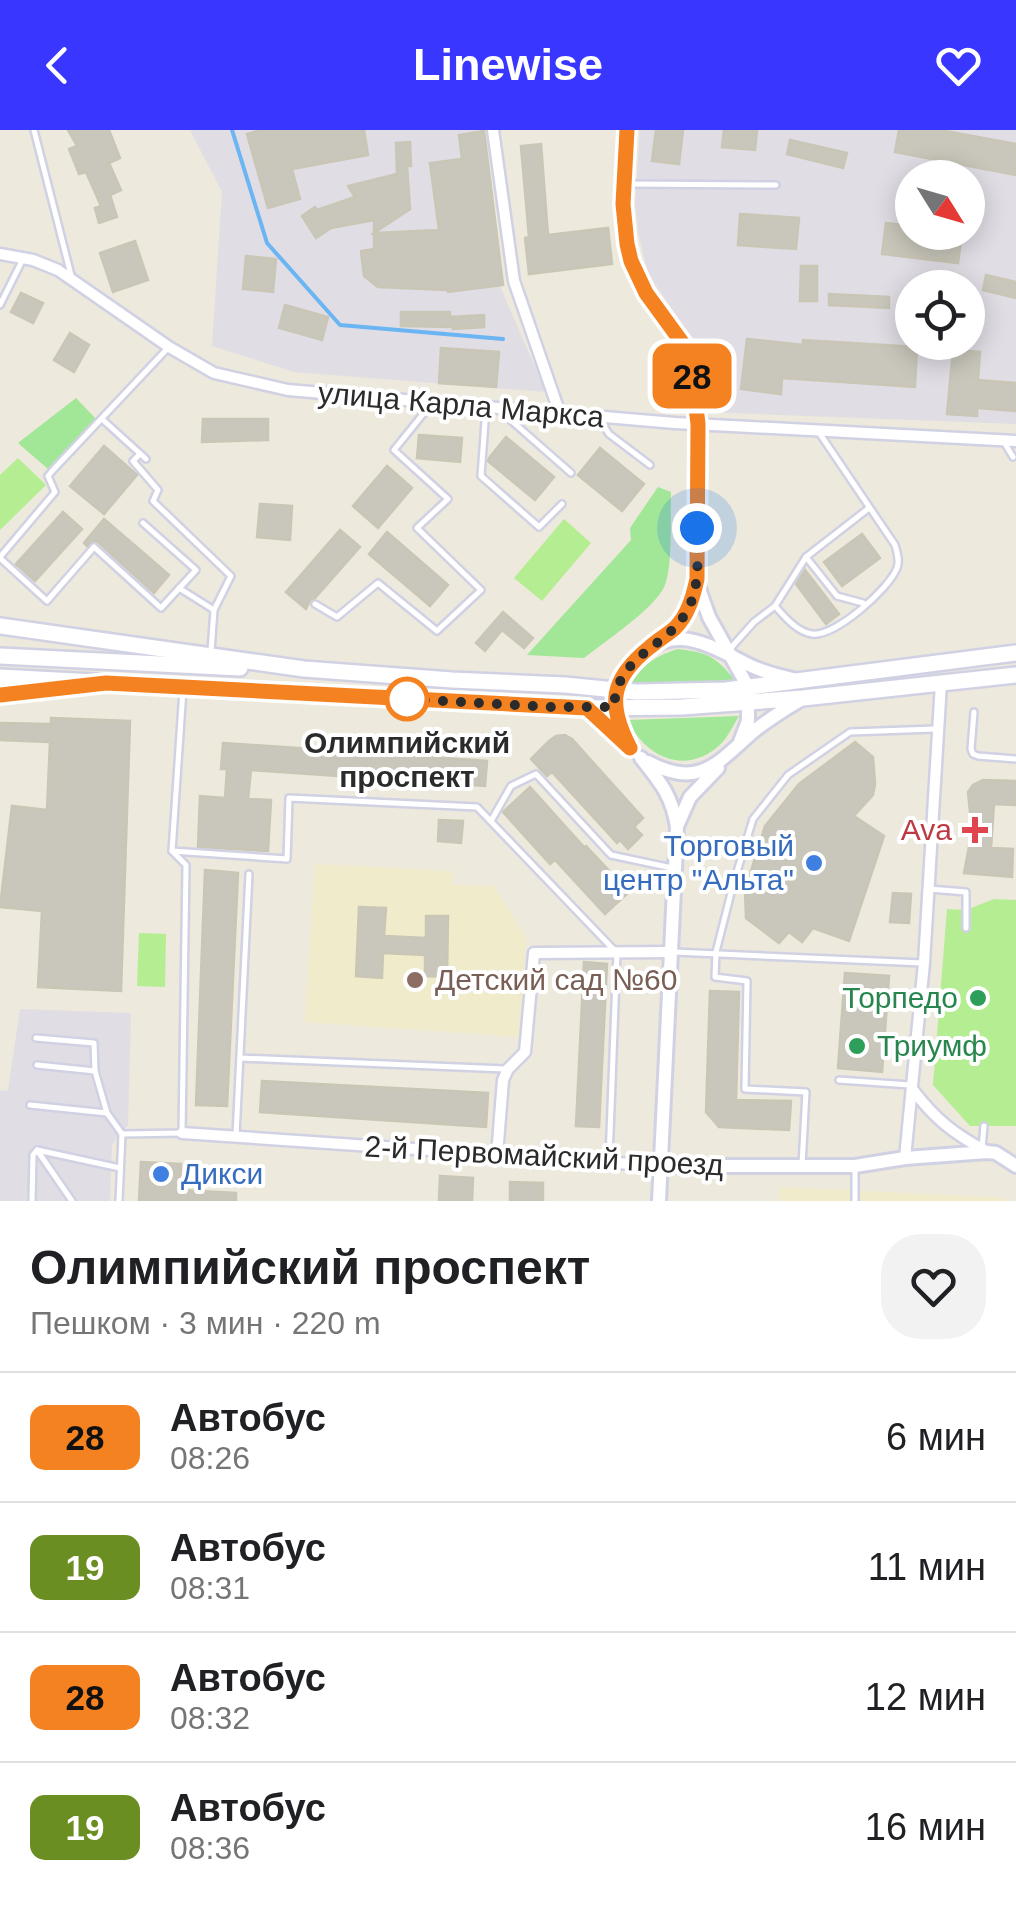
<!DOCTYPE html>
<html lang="ru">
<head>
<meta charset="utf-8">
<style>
	:root { --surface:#fff; --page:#f2f2f2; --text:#202124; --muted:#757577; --line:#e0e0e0; --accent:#3937ff }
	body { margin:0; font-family:Arial,sans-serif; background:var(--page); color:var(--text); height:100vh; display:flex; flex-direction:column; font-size:38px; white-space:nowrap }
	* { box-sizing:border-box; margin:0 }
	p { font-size:32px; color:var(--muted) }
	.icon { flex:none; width:55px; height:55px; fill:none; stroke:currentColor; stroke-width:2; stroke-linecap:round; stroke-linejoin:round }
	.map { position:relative; height:1071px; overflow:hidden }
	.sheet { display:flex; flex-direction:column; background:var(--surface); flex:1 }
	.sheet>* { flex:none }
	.badge { padding:0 20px; border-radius:15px; font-size:35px; line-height:65px }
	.needle { width:65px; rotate:127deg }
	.fabs { position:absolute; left:895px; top:30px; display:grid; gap:20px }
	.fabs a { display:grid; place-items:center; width:90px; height:90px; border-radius:50%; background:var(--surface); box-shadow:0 5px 25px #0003; font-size:50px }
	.you { position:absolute; width:50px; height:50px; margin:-25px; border:8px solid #fff; border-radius:50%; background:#1a73e8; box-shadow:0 0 0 15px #1a73e833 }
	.map>.badge { position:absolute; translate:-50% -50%; box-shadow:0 0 0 5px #fff }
	.round { display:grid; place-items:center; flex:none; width:105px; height:105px; border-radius:40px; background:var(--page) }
	.summary { display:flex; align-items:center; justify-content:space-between; height:170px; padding:0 30px }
	h1 { font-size:48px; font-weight:600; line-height:75px }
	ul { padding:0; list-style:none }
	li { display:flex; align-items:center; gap:30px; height:130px; padding:0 30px; border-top:2px solid var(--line) }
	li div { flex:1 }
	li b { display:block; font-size:38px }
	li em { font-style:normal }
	li .badge { min-width:110px; font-weight:700; text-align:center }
	header { display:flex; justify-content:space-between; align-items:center; height:130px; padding:0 30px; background:var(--accent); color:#fff; font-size:45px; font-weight:600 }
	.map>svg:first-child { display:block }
	.industrial { fill:#e1dde5; fill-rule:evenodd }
	.education { fill:#efebcb }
	.green { fill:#a2e697 }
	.pitch { fill:#b5ee92 }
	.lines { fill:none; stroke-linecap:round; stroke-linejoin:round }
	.stream { stroke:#6bb5f3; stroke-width:4 }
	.building { fill:#c9c7bb; stroke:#c9c6b6; stroke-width:2.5 }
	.service-casing { stroke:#d1d1e4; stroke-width:10 }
	.minor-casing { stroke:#d1d1e4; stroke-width:15 }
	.tertiary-casing { stroke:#d1d1e4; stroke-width:18 }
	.secondary-casing { stroke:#d1d1e4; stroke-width:20 }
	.service { stroke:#fff; stroke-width:5 }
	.minor { stroke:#fff; stroke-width:10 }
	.tertiary { stroke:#fff; stroke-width:12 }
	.secondary { stroke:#fff; stroke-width:15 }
	.line-casing { stroke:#fff; stroke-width:22 }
	.line { stroke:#f58220; stroke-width:15 }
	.walk { stroke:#2b2b2b; stroke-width:10; stroke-dasharray:0 18 }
	.stop-dot { fill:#fff; stroke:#f58220; stroke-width:5 }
	.health-dot { fill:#e0444e; stroke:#fff; stroke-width:4 }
	.shop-dot { fill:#3f7fe0; stroke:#fff; stroke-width:4 }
	.education-dot { fill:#8d6e63; stroke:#fff; stroke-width:4 }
	.leisure-dot { fill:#2e9e5b; stroke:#fff; stroke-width:4 }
	.labels { text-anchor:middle; stroke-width:8; stroke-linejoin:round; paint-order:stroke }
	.street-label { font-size:30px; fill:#2b2b2b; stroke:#fff }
	.stop-label { font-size:30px; font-weight:bold; fill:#2b2b2b; stroke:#fff }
	.health-label { font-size:30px; fill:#be3a42; stroke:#fff; text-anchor:end }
	.shop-label { font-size:30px; fill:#366cbe; stroke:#fff; text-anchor:end }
	.education-label { font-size:30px; fill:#785e54; stroke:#fff; text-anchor:start }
	.leisure-label { font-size:30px; fill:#27864d; stroke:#fff; text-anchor:end }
</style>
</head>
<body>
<header><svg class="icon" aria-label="back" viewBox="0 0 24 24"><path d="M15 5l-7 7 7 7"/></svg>Linewise<svg class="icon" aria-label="heart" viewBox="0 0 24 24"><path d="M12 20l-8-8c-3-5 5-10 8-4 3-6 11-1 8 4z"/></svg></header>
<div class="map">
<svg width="1016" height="1071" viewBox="0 0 1016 1071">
	<rect width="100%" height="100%" fill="#ede9dc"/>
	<g class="industrial">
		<path d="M 190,0 L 478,0 L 499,154 L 546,262 L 294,242 L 212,216 L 222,62 Z"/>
		<path d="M 640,0 L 1016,0 L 1016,294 L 706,282 L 699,218 L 648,144 L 638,102 L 635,73 ZM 912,48 L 968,48 L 968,102 L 912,102 ZM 912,158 L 968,158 L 968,212 L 912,212 Z"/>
		<path d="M 20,879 L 131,883 L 128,995 L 112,1015 L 110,1071 L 0,1071 L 0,960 L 8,961 Z"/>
	</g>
	<g class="education">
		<path d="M 315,734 L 452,741 L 453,755 L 494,756 L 526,808 L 519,907 L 305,892 Z"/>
		<path d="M 780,1057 L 1005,1068 L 1007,1071 L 779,1071 Z"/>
	</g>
	<g class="green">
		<path d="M 76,268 L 96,289 L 48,339 L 18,313 Z"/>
		<path d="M 658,357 L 671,362 C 670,386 673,434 665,455 C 656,478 605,511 584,528 L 527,525 L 631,410 L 630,398 Z"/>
		<path d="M 678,519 C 710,523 714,526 735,550 L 629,556 C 642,535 655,526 678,519 Z"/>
		<path d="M 739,586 C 732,598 726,611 715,619 C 681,645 643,624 628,590 Z"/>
	</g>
	<g class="pitch">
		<path d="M 18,328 L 46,355 L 0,400 L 0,345 Z"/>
		<path d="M 564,389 L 591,413 L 542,471 L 514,448 Z"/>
		<path d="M 994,769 L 1016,770 L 1016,996 L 970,996 L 933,955 L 947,779 L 966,780 Z"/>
		<path d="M 139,803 L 166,804 L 165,857 L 137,856 Z"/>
	</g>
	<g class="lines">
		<path class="stream" d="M 232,0 L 267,113 L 340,195 L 503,209"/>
	</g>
	<g class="building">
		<path d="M 68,0 L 109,0 L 120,28 L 109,33 L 121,60 L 110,65 L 117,87 L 99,93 L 95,78 L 101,76 L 86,42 L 79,44 L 69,19 L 77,16 Z"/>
		<path d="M 261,0 L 364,0 L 368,25 L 292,39 L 300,69 L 268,78 L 247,4 Z"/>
		<path d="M 656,0 L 683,0 L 679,34 L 652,31 Z"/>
		<path d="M 724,0 L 757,0 L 755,20 L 722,17 Z"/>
		<path d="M 899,0 L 940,0 L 1016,14 L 1016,45 L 895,22 Z"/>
		<path d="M 484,1 L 503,155 L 448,162 L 447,160 L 378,157 L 364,146 L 361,121 L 374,119 L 374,90 L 331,98 L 316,108 L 302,86 L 315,77 L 317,80 L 355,67 L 348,56 L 397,44 L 396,13 L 410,12 L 411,36 L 407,36 L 410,79 L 374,103 L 439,100 L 430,33 L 462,29 L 459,5 Z"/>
		<path d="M 790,10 L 847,23 L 843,38 L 787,24 Z"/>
		<path d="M 541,14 L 548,105 L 608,98 L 612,134 L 529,144 L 525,108 L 529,107 L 521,16 Z"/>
		<path d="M 740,84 L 799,88 L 796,119 L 738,115 Z"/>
		<path d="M 886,93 L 912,96 L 912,102 L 962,102 L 958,133 L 882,124 Z"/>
		<path d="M 135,111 L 148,150 L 113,162 L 100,123 Z"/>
		<path d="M 246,126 L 276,129 L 273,162 L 243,159 Z"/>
		<path d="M 801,136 L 817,136 L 817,171 L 800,171 Z"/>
		<path d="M 986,145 L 1016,152 L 1016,168 L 983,160 Z"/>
		<path d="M 21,163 L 43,173 L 33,193 L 11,182 Z"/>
		<path d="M 829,164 L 889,167 L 889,178 L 829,175 Z"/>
		<path d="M 285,175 L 328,187 L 322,210 L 279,198 Z"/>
		<path d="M 401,182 L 450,182 L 450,187 L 484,185 L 484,197 L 453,199 L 453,197 L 401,196 Z"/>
		<path d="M 70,203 L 89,215 L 74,242 L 54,230 Z"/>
		<path d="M 747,209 L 803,215 L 803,210 L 917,217 L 915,257 L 782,248 L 781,264 L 741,259 Z"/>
		<path d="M 441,218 L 499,222 L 496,257 L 439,253 Z"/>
		<path d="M 953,220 L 980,222 L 978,250 L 1016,253 L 1016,281 L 977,278 L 977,286 L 947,284 Z"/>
		<path d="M 203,289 L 268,289 L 268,310 L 202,312 Z"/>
		<path d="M 419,305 L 462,308 L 460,332 L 417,328 Z"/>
		<path d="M 506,307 L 554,347 L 535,370 L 488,331 L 489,328 Z"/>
		<path d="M 104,316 L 137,345 L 104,384 L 70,356 Z"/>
		<path d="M 600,318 L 644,354 L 622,381 L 578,345 Z"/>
		<path d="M 387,336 L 412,358 L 378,398 L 353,376 Z"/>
		<path d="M 260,374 L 292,376 L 290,410 L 257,407 Z"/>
		<path d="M 63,382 L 82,399 L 35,451 L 16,434 Z"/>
		<path d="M 104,389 L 169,445 L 154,463 L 98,412 L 93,411 L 87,416 L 84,413 Z"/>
		<path d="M 340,400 L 360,417 L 315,468 L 310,470 L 306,479 L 286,462 Z"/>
		<path d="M 387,402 L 448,455 L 430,476 L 369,424 Z"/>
		<path d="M 862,404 L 880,428 L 842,456 L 824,432 Z"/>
		<path d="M 805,440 L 839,484 L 826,494 L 796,454 Z"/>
		<path d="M 503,482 L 533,508 L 524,518 L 502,500 L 485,521 L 476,513 Z"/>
		<path d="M 51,588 L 130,591 L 121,861 L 38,857 L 42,781 L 0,777 L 12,676 L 47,680 L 50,612 L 0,610 L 0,593 L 51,594 Z"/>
		<path d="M 565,605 L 572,609 L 643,688 L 634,697 L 642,705 L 628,719 L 620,710 L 617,713 L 552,642 L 547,646 L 531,629 L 549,611 L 556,606 Z"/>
		<path d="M 855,612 L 873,627 L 875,654 L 873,665 L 854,686 L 884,706 L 849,811 L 813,798 L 802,812 L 789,802 L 779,813 L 746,788 L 745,760 L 765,696 L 799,654 Z"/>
		<path d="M 223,613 L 487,631 L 485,656 L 251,640 L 248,669 L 271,670 L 268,721 L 198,717 L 200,666 L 225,668 L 227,639 L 221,639 Z"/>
		<path d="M 983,650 L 1016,651 L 1016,675 L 994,674 L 991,718 L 1013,719 L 1012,747 L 964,743 L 972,701 L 968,662 L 973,655 Z"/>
		<path d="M 530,657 L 584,717 L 586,716 L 629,762 L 605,784 L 555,730 L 550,734 L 503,682 Z"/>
		<path d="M 439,690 L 463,691 L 461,713 L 438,711 Z"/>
		<path d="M 205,740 L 238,743 L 227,976 L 196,975 Z"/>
		<path d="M 893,763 L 911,764 L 909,793 L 890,792 Z"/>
		<path d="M 359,777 L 386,778 L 384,806 L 426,808 L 426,786 L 448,786 L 447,847 L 425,846 L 425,825 L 383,823 L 382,848 L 356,846 Z"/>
		<path d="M 584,832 L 607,834 L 599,997 L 576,996 Z"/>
		<path d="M 845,843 L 889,846 L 882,942 L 838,938 Z"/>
		<path d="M 710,861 L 739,862 L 736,970 L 791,971 L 789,1000 L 719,997 L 706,982 Z"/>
		<path d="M 262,951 L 488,963 L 486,997 L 260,982 Z"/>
		<path d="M 141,1032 L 181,1034 L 180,1060 L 236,1063 L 236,1071 L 139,1071 Z"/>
		<path d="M 440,1046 L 473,1048 L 472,1071 L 439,1070 Z"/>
		<path d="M 510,1052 L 543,1053 L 543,1071 L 510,1071 Z"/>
	</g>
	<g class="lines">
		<g class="service-casing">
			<g id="service">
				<path d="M 34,0 L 71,145"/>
				<path d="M 627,54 L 776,55"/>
				<path d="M 0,175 L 23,129"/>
				<path d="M 486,278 L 481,346 L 539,397 L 562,374"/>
				<path d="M 498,279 L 571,343"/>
				<path d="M 102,289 L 146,329"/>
				<path d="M 600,290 L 609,304 L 650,335"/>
				<path d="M 1004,312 L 1013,327"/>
				<path d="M 140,324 L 133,331 L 158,360 L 153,371 L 231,446 L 214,480"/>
				<path d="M 0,427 L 55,362 L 48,346 L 53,340 L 167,219"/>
				<path d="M 806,427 L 837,466 L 863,473"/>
				<path d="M 0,428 L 47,471 L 94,417 L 161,478 L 196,440 L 143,393"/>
				<path d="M 179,458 L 214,480 L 211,521"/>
				<path d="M 315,474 L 337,487 L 378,453 L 437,501 L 481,460 L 417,398 L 448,369 L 394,320 L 432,273"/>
				<path d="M 775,476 C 785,487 797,502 812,504 C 835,507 889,459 897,438 C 900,430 897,422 895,415 L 820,304"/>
				<path d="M 729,520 L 754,492 L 775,476 L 806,427 L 869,378"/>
				<path d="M 974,582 L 971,619 L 973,624 L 978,626 L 1016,629"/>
				<path d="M 491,691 L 511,656 L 536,644 L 611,725 L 672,738"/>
				<path d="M 172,721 L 287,729 L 289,668 L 477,677 L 617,823 L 609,1029"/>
				<path d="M 929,759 L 966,762 L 966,798"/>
				<path d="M 674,822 L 923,833"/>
				<path d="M 36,908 L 94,913 L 95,941"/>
				<path d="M 240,928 L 505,939"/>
				<path d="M 37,935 L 95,941 L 107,983"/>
				<path d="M 839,950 L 910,955"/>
				<path d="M 30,975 L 107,983 L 122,1004"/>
				<path d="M 236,1005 L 249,744"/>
				<path d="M 982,1018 L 984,996"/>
				<path d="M 37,1020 L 72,1071"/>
				<path d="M 802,1035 L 806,962 L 745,959 L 747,851 L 715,847 L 716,822 L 733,755 L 753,689 L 788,645 L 850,602 L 935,599"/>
				<path d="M 855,1039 L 855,1071"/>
				<path d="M 32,1071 L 33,1025 L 37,1020 L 120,1038"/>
				<path d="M 119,1071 L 122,1004 L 182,1003 L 186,735 L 172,721 L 183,560"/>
			</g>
		</g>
		<g class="minor-casing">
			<g id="minor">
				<path d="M 493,0 L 514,151 L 560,284"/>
				<path d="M 0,124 L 33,130 L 58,140 L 169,217 L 214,243 L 288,260 L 675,293 L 1016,311"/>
				<path d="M 913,960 C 935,989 954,1004 986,1021"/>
				<path d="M 182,1003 L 661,1036"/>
				<path d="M 497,1025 L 503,950 L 508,939 L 525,922 L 534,823 L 671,822"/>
				<path d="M 905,1028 L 924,833 L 941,553"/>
			</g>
		</g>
		<g class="tertiary-casing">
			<g id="tertiary">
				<path d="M 628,0 L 623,74 L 631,131 L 647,163 L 686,219 L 691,236 L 698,295 L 697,449 C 689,486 676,496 648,518"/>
				<path d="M 698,456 L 709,487 L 748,557 L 748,591 L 740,612"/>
				<path d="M 587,578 L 622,610"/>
				<path d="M 630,618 C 616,591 607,566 627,540 C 667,488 703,512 749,535 C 763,542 779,546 793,549"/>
				<path d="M 641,628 C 660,652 672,665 677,697 L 659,1071"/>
				<path d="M 648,632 C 700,660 718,632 754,601 C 769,589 785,579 802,569"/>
				<path d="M 678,694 L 690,667 L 718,638"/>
				<path d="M 661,1036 L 855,1036 L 905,1028 L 987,1022 L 996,1023 L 1016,1036"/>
			</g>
		</g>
		<g class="secondary-casing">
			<g id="secondary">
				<path d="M 0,496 L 304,539 L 452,550 L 565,555 L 636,562 L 726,560 L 1016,523"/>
				<path d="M 0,526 L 240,538"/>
				<path d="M 0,547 L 587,578 L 682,577 L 803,568 L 1016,545"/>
				<path d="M 0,565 L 61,558"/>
			</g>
		</g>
		<use href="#service" class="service"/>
		<use href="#minor" class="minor"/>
		<use href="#tertiary" class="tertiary"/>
		<use href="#secondary" class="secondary"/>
	</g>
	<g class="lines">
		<g class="line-casing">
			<path id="line" d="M 0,565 L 106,553 L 587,578 L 630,618 C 607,574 610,549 650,517 C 658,510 667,505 675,498 C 688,485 693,467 697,449 L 698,294 L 691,236 L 686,218 L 646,163 L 631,131 L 627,114 L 623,74 L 627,0"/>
		</g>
		<use href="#line" class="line"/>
		<path class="walk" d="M 407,569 L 550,577 L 614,577 C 617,524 665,520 687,481 C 701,456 697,425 697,398"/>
	</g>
	<circle class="stop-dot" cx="407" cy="569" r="20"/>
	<path class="health-dot" d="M970 685h10v10h10v10h-10v10h-10v-10h-10v-10h10z"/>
	<g class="shop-dot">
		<circle cx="814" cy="733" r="10"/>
		<circle cx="161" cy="1044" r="10"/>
	</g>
	<circle class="education-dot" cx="415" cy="850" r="10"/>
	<g class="leisure-dot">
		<circle cx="978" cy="868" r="10"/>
		<circle cx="857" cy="916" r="10"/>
	</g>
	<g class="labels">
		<g class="street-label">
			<text transform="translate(461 275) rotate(5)" y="10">улица Карла Маркса</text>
			<text transform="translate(544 1026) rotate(3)" y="10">2-й Первомайский проезд</text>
		</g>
		<g class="stop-label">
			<text x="407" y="623">Олимпийский<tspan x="407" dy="34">проспект</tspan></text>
		</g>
		<g class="health-label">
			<text x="952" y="710">Ava</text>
		</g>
		<g class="shop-label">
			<text x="794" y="726">Торговый<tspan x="794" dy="34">центр "Альта"</tspan></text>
			<text x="181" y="1054" text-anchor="start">Дикси</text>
		</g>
		<g class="education-label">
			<text x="435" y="860">Детский сад №60</text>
		</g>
		<g class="leisure-label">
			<text x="958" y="878">Торпедо</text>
			<text x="877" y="926" text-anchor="start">Триумф</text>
		</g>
	</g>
</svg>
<div class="fabs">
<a><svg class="needle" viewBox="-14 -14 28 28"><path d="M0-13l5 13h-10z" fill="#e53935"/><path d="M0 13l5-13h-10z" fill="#757577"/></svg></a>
<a><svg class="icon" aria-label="locate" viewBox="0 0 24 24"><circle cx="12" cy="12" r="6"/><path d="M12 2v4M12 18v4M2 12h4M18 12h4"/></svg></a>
</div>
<div class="you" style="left:697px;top:398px"></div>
<b class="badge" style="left:692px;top:246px;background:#f58220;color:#111">28</b>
</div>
<section class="sheet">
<div class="summary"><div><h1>Олимпийский проспект</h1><p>Пешком · 3 мин · 220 m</p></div><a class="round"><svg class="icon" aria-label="heart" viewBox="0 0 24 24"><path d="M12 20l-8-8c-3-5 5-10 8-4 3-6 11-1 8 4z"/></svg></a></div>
<ul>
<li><span class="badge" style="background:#f58220;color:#111">28</span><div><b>Автобус</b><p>08:26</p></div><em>6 мин</em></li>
<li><span class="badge" style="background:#6b8e23;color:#fff">19</span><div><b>Автобус</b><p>08:31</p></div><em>11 мин</em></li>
<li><span class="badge" style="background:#f58220;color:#111">28</span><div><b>Автобус</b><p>08:32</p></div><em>12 мин</em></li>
<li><span class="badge" style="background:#6b8e23;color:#fff">19</span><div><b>Автобус</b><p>08:36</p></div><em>16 мин</em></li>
</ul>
</section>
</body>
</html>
